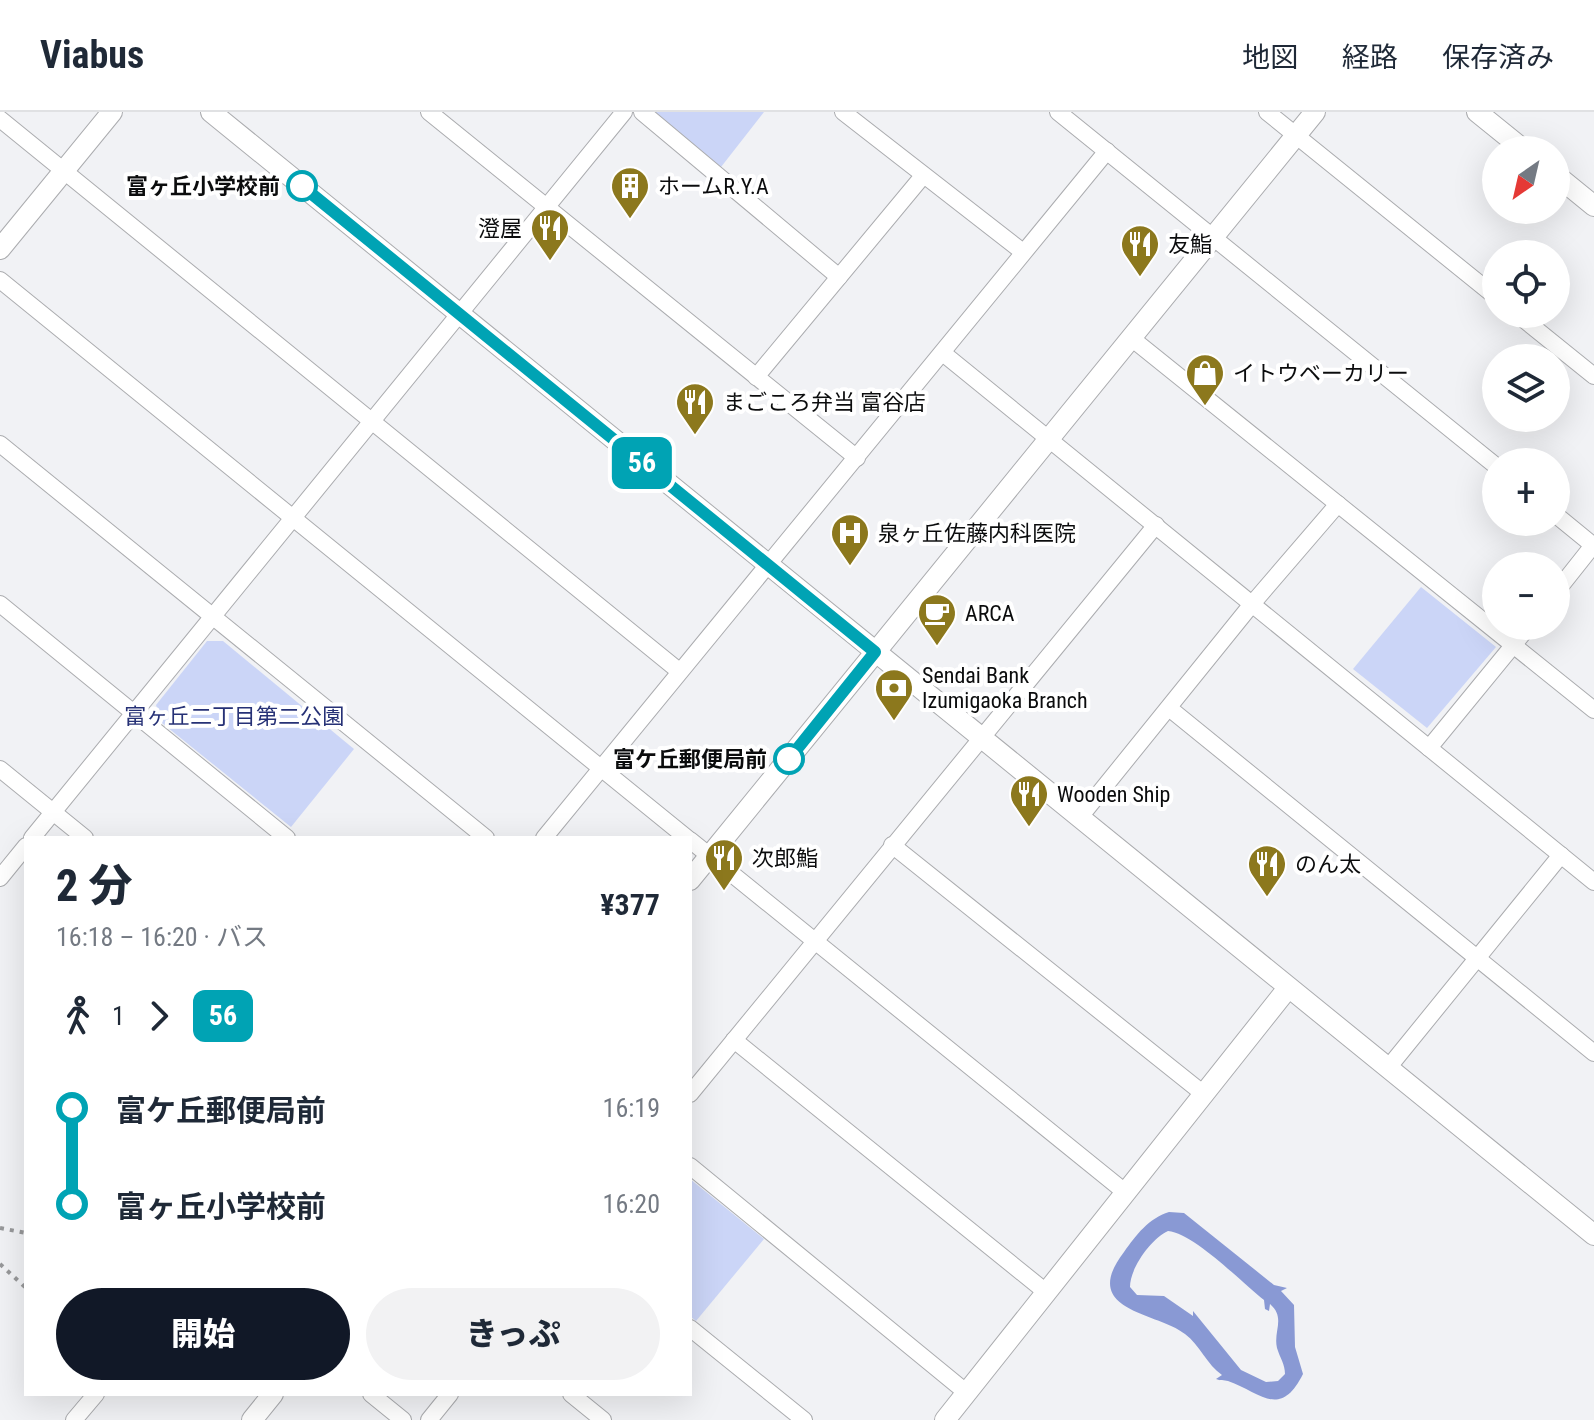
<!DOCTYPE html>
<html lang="ja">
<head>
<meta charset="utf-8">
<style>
	:root { --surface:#fff; --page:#f2f2f3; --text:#1f2937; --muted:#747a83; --line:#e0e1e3; --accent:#111827 }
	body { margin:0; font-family:"Roboto Condensed","Noto Sans JP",sans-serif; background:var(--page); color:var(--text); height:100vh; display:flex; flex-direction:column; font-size:30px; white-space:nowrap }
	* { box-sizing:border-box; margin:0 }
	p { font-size:26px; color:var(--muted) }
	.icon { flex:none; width:44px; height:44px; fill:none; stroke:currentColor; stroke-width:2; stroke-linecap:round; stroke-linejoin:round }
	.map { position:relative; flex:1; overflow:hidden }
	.sheet { position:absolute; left:24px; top:724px; width:668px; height:560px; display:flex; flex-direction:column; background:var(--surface); border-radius:0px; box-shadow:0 8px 32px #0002 }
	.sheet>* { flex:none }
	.badge { padding:0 16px; border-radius:12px; font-size:28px; line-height:52px }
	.needle { width:52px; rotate:214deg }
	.tools { position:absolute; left:1482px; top:24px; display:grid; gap:16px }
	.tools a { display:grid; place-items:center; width:88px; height:88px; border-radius:50%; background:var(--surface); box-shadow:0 8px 32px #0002; font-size:40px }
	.map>.badge { position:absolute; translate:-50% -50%; box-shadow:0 0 0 4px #fff }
	.legs { display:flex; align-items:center; gap:12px; height:88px; padding:0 32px; font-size:26px }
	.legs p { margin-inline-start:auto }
	.head { display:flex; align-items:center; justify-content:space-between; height:136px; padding:0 32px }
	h1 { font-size:44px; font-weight:800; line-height:60px }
	.cta { display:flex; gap:16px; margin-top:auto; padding:16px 32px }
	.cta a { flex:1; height:92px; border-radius:48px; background:var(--accent); color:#fff; font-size:32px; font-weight:800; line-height:92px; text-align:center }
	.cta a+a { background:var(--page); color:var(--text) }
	ul { padding:0 32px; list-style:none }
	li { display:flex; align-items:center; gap:28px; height:96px; font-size:30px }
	li i { display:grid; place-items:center; width:12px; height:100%; margin:0 10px; background:currentColor }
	li i::after { content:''; width:20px; height:20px; margin:-10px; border:6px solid; border-radius:50%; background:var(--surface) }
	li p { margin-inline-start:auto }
	li:first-child i { background:linear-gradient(#0000 50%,currentColor 0) }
	li:last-child i { background:linear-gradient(currentColor 50%,#0000 0) }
	header { display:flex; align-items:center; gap:48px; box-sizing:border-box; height:112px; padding:0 40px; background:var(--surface); border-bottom:2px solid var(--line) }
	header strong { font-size:38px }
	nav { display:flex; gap:44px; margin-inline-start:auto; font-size:28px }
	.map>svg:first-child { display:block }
	.green { fill:#cbd5f7 }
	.water { fill:#8999d4; fill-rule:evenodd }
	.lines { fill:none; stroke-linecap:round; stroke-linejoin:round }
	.minor-casing { stroke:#abacaf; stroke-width:18 }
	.tertiary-casing { stroke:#abacaf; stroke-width:22 }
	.path { stroke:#97989a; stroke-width:4; stroke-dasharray:4 6; stroke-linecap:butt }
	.minor { stroke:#fff; stroke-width:16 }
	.tertiary { stroke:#fff; stroke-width:20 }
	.line-1-casing { stroke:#fff; stroke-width:18 }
	.line-1 { stroke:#00a3b4; stroke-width:12 }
	.stop-1-dot { fill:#fff; stroke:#00a3b4; stroke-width:4 }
	.labels { text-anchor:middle; stroke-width:8; stroke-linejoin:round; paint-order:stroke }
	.stop-label { font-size:22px; font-weight:bold; fill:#0b0c0d; stroke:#fff; text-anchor:end }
	.poi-label { font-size:22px; fill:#0b0c0d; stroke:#fff; text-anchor:start }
	.park-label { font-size:22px; fill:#263176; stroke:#fff }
</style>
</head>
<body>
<header>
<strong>Viabus</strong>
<nav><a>地図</a><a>経路</a><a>保存済み</a></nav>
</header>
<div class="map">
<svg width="1594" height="1308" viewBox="0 0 1594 1308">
	<rect width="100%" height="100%" fill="#f1f2f5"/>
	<g class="green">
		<path d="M 655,0 L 764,0 L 721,55 Z"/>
		<path d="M 1421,475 L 1496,535 L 1427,616 L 1353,557 Z"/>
		<path d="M 207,529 L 223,529 L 354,637 L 291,715 L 162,611 L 156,593 Z"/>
		<path d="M 690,1067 L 764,1127 L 696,1209 L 690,1204 Z"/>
	</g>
	<path class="water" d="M 1169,1100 L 1184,1101 L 1274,1173 L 1287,1176 L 1281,1179 L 1294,1193 L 1295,1235 L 1303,1262 C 1280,1308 1260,1280 1228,1269 C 1224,1268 1220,1269 1216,1267 L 1222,1263 C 1207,1253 1200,1233 1185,1222 C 1158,1200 1078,1200 1124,1140 C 1136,1123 1149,1106 1169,1100 ZM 1168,1119 C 1195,1122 1241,1170 1264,1188 L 1265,1197 L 1269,1199 L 1270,1192 C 1286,1206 1273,1219 1277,1236 C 1280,1246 1285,1252 1285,1262 L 1278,1269 L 1266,1270 L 1241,1258 L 1193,1199 L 1193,1204 L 1164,1184 L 1137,1183 L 1130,1175 C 1130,1156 1151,1127 1168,1119 Z"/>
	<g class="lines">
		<g class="minor-casing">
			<g id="minor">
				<path d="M 429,0 L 857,346"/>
				<path d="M 642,0 L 839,165"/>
				<path d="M 843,0 L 1023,140"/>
				<path d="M 1058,0 L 1496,354"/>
				<path d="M 1267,0 L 1496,185"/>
				<path d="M 0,7 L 679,559"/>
				<path d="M 0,168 L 687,726"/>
				<path d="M 1517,202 L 1594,264"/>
				<path d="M 1130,225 L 1594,598"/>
				<path d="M 944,242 L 1594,770"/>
				<path d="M 756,265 L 922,65"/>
				<path d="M 0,332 L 486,726"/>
				<path d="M 1556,403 L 1594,434"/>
				<path d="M 1556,480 L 1594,432"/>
				<path d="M 0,492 L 287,726"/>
				<path d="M 1169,596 L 1594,941"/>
				<path d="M 1429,636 L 1529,514"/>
				<path d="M 0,657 L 85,726"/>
				<path d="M 1080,705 L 1252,492 L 1338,392"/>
				<path d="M 32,726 L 624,0"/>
				<path d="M 544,726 L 1107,39"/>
				<path d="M 690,728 L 1125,1080"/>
				<path d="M 892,733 L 1205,983"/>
				<path d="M 0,766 L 26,734"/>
				<path d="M 734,928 L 1046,1180"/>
				<path d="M 1388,956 L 1561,743"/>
				<path d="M 690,982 L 1156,413"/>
				<path d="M 690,1054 L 967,1281"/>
				<path d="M 690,1216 L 804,1308"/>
				<path d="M 371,1282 L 403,1308"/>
				<path d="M 571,1282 L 603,1308"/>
				<path d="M 74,1308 L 96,1282"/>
				<path d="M 429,1308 L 450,1282"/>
			</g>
		</g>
		<g class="tertiary-casing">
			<g id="tertiary">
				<path d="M 211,0 L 1594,1123"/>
				<path d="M 1477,0 L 1524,38"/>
				<path d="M 1556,63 L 1594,94"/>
				<path d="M 0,137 L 112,0"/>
				<path d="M 690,768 L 1315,0"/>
				<path d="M 252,1308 L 273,1282"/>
				<path d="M 945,1308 L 1288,876"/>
			</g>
		</g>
		<g class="path">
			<path d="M 0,1116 L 26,1121"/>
			<path d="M 0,1152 L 26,1176"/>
		</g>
		<use href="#minor" class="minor"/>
		<use href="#tertiary" class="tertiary"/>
	</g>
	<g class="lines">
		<g class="line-1-casing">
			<path id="line-1" d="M 302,74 L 875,540 L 789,647"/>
		</g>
		<use href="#line-1" class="line-1"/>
	</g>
	<defs>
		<g id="building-pin" transform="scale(2)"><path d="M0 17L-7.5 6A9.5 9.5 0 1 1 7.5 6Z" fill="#8c781d" stroke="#fff"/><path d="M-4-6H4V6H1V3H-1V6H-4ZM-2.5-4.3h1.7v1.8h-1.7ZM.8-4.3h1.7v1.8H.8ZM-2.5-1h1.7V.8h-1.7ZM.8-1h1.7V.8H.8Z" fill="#fff"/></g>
		<g id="restaurant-pin" transform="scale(2)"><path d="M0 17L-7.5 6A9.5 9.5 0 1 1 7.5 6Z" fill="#8c781d" stroke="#fff"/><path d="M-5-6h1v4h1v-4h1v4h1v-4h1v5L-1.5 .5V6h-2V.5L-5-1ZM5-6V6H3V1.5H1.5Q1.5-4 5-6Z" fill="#fff"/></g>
		<g id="shop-pin" transform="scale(2)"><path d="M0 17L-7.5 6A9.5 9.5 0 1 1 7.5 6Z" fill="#8c781d" stroke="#fff"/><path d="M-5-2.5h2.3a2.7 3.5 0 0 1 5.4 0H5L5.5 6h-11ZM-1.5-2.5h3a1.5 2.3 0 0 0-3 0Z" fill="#fff"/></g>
		<g id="hospital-pin" transform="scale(2)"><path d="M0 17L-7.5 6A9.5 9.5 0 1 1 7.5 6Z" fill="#8c781d" stroke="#fff"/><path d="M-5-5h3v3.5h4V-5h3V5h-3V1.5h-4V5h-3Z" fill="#fff"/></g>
		<g id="cafe-pin" transform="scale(2)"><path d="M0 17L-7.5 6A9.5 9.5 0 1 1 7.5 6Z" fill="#8c781d" stroke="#fff"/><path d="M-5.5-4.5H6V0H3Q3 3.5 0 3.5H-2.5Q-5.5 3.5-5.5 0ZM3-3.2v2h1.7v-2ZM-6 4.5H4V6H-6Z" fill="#fff"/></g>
		<g id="bank-pin" transform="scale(2)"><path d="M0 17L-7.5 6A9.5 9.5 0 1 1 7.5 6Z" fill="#8c781d" stroke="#fff"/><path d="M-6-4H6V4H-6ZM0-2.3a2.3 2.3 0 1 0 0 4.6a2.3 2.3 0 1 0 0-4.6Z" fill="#fff"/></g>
	</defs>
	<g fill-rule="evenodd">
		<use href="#building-pin" x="630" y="74"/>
		<use href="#restaurant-pin" x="550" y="116"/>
		<use href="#restaurant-pin" x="1140" y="132"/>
		<use href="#shop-pin" x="1205" y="261"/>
		<use href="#restaurant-pin" x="695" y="290"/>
		<use href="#hospital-pin" x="850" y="421"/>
		<use href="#cafe-pin" x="937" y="501"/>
		<use href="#bank-pin" x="894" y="576"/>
		<use href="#restaurant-pin" x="1029" y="682"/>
		<use href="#restaurant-pin" x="724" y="746"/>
		<use href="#restaurant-pin" x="1267" y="752"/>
	</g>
	<g class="stop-1-dot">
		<circle cx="302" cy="74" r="14"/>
		<circle cx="789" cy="647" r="14"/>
	</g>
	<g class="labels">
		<g class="stop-label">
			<text x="280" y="82">富ヶ丘小学校前</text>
			<text x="767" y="655">富ケ丘郵便局前</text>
		</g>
		<g class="poi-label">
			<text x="658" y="82">ホームR.Y.A</text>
			<text x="522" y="124" text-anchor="end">澄屋</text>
			<text x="1168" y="140">友鮨</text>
			<text x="1233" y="269">イトウベーカリー</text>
			<text x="723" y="298">まごころ弁当 富谷店</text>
			<text x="878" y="429">泉ヶ丘佐藤内科医院</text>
			<text x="965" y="509">ARCA</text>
			<text x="922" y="571">Sendai Bank<tspan x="922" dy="25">Izumigaoka Branch</tspan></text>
			<text x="1057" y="690">Wooden Ship</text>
			<text x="752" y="754">次郎鮨</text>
			<text x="1295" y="760">のん太</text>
		</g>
		<g class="park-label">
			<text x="234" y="612">富ヶ丘二丁目第二公園</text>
		</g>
	</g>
</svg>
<div class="tools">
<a><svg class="needle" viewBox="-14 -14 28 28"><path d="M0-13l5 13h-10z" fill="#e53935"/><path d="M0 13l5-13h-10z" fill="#747a83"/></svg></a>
<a><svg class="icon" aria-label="locate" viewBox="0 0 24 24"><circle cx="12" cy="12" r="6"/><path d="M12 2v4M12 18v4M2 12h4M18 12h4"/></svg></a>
<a><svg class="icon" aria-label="layers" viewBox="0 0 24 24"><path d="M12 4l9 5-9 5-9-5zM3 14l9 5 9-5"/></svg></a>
<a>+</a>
<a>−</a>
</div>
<b class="badge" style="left:642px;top:351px;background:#00a3b4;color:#fff">56</b>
<section class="sheet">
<div class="head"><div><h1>2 分</h1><p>16:18 – 16:20 · バス</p></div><b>¥377</b></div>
<div class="legs"><svg class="icon" aria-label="walk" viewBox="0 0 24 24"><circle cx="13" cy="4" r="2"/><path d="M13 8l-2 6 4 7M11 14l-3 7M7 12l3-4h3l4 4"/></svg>1<svg class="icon" aria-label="forward" viewBox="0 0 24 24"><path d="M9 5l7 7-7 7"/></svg><b class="badge" style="background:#00a3b4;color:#fff">56</b></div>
<ul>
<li><i style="color:#00a3b4"></i><b>富ケ丘郵便局前</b><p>16:19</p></li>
<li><i style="color:#00a3b4"></i><b>富ヶ丘小学校前</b><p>16:20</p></li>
</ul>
<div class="cta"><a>開始</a><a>きっぷ</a></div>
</section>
</div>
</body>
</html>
